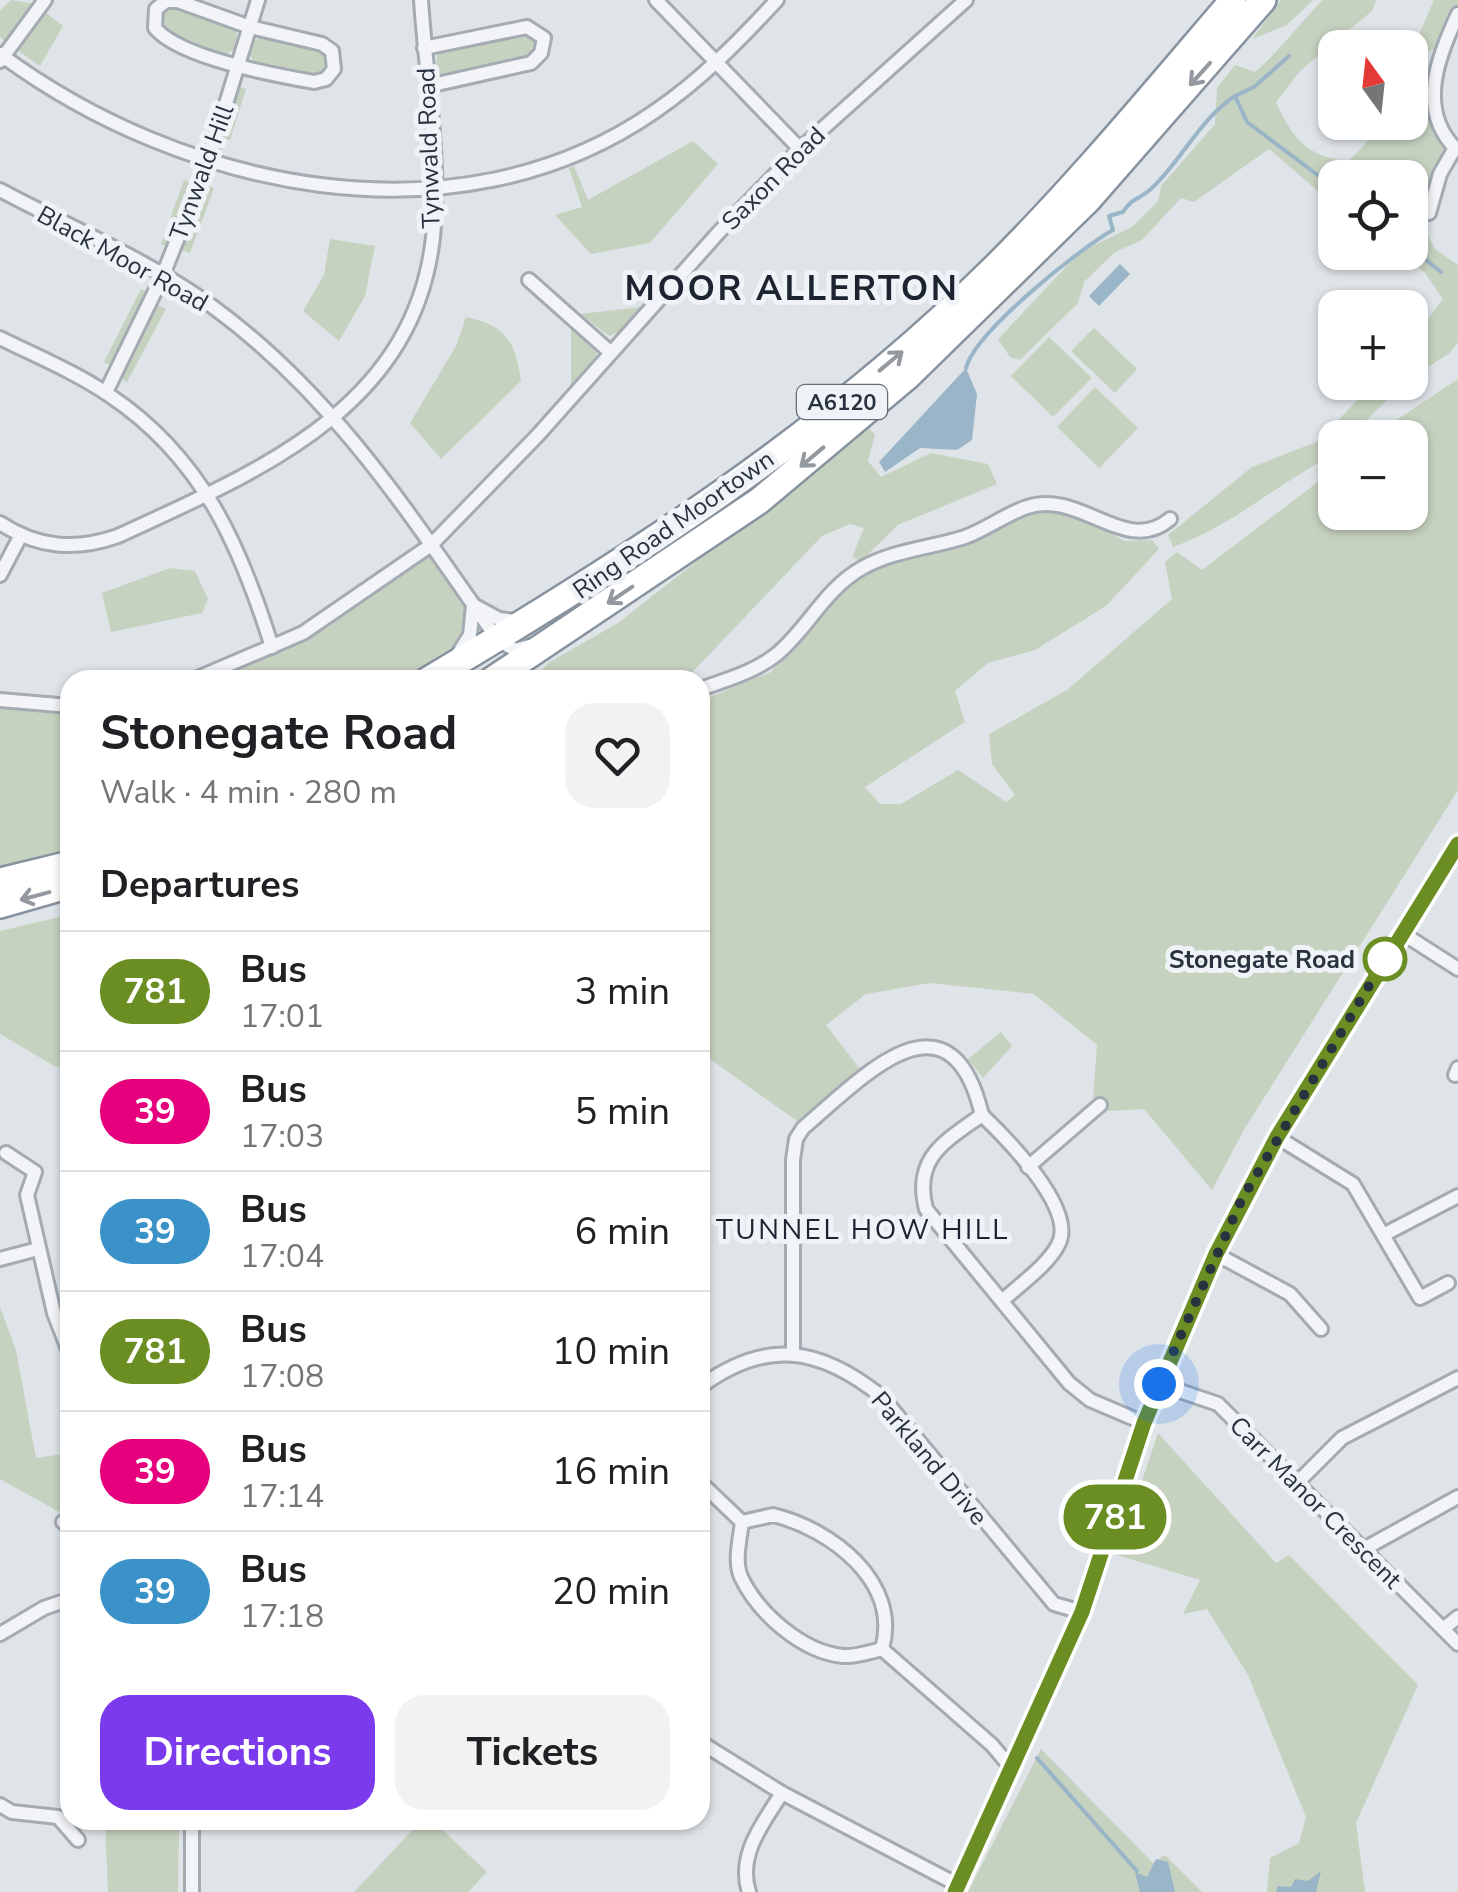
<!DOCTYPE html>
<html lang="en">
<head>
<meta charset="utf-8">
<style>
	:root { --surface:#fff; --page:#f2f2f2; --text:#202124; --muted:#757577; --line:#e0e0e0; --accent:#7c3aed }
	body { margin:0; font-family:"Nunito Sans",sans-serif; background:var(--page); color:var(--text); height:100vh; display:flex; flex-direction:column; font-size:38px; white-space:nowrap }
	* { box-sizing:border-box; margin:0 }
	p { font-size:32px; color:var(--muted) }
	.icon { flex:none; width:55px; height:55px; fill:none; stroke:currentColor; stroke-width:2; stroke-linecap:round; stroke-linejoin:round }
	.map { position:relative; flex:1; overflow:hidden }
	.details { position:absolute; left:60px; top:670px; width:650px; height:1160px; display:flex; flex-direction:column; background:var(--surface); border-radius:30px; box-shadow:0 2px 8px #0004 }
	.details>* { flex:none }
	.badge { padding:0 20px; border-radius:32px; font-size:35px; line-height:65px }
	.needle { width:65px; rotate:345deg }
	.tools { position:absolute; left:1318px; top:30px; display:grid; gap:20px }
	.tools a { display:grid; place-items:center; width:110px; height:110px; border-radius:20px; background:var(--surface); box-shadow:0 2px 8px #0004; font-size:50px }
	.you { position:absolute; width:50px; height:50px; margin:-25px; border:8px solid #fff; border-radius:50%; background:#1a73e8; box-shadow:0 0 0 15px #1a73e833 }
	.map>.badge { position:absolute; translate:-50% -50%; box-shadow:0 0 0 5px #fff }
	h2 { padding:0 40px; font-size:38px; line-height:90px }
	.round { display:grid; place-items:center; flex:none; width:105px; height:105px; border-radius:30px; background:var(--page) }
	.overview { display:flex; align-items:center; justify-content:space-between; height:170px; padding:0 40px }
	h1 { font-size:48px; font-weight:700; line-height:75px }
	.primary-button { display:flex; gap:20px; margin-top:auto; padding:20px 40px }
	.primary-button a { flex:1; height:115px; border-radius:30px; background:var(--accent); color:#fff; font-size:40px; font-weight:700; line-height:115px; text-align:center }
	.primary-button a+a { background:var(--page); color:var(--text) }
	ul { padding:0; list-style:none }
	li { display:flex; align-items:center; gap:30px; height:120px; padding:0 40px; border-top:2px solid var(--line) }
	li div { flex:1 }
	li b { display:block; font-size:38px }
	li em { font-style:normal }
	li .badge { min-width:110px; font-weight:700; text-align:center }
	.map>svg:first-child { display:block }
	.green { fill:#c6d2c0 }
	.water { fill:#9ab5c8 }
	.lines { fill:none; stroke-linecap:round; stroke-linejoin:round }
	.stream { stroke:#9ab5c8; stroke-width:4 }
	.street-casing { stroke:#a4abb2; stroke-width:18 }
	.highway-casing { stroke:#87929f; stroke-width:30 }
	.street { stroke:#f2f4f7; stroke-width:12 }
	.secondary { stroke:#fff; stroke-width:18 }
	.highway { stroke:#fff; stroke-width:25 }
	.oneway { stroke:#94999f }
	.line-casing { stroke:#fff; stroke-width:22 }
	.line { stroke:#6b8e23; stroke-width:15 }
	.walk { stroke:#28333f; stroke-width:10; stroke-dasharray:0 18 }
	.stop-dot { fill:#fff; stroke:#6b8e23; stroke-width:5 }
	.labels { text-anchor:middle; stroke-width:10; stroke-linejoin:round; paint-order:stroke }
	.shield { fill:#eff2f6; stroke:#646c76; stroke-width:2.5 }
	.shield-label { font-size:22px; font-weight:bold; fill:#28333f }
	.street-label { font-size:25px; fill:#28333f; stroke:#eff2f6 }
	.stop-label { font-size:25px; font-weight:bold; fill:#28333f; stroke:#eff2f6; text-anchor:end }
	.neighbourhood-label { font-size:28px; letter-spacing:2.5px; fill:#1b2430; stroke:#eff2f6 }
	.district-label { font-size:35px; font-weight:bold; letter-spacing:2.5px; fill:#1b2430; stroke:#eff2f6 }
</style>
</head>
<body>
<div class="map">
<svg width="1458" height="1892" viewBox="0 0 1458 1892">
	<rect width="100%" height="100%" fill="#dfe4e8"/>
	<g class="green">
		<path d="M 11,0 L 35,4 L 6,42 L 0,37 L 0,11 Z"/>
		<path d="M 1281,0 L 1313,0 L 1287,25 L 1252,39 Z"/>
		<path d="M 1323,0 L 1376,0 L 1372,11 L 1300,71 L 1276,102 C 1292,138 1308,158 1349,161 L 1384,123 L 1410,122 L 1410,87 L 1422,82 L 1422,106 L 1449,150 L 1426,206 L 1416,214 L 1435,249 L 1458,265 L 1458,342 L 1450,353 L 1410,378 L 1410,343 L 1443,299 L 1425,273 L 1402,253 L 1410,252 L 1410,178 L 1335,178 L 1335,206 L 1269,149 L 1194,202 L 1181,198 L 1142,240 L 1115,252 L 1084,282 L 1078,303 L 1020,360 L 1010,357 L 998,339 L 1080,252 L 1132,227 L 1158,201 L 1161,186 L 1215,124 L 1217,88 L 1235,65 L 1255,72 C 1281,50 1299,23 1323,0 Z"/>
		<path d="M 1434,0 L 1458,0 L 1458,14 L 1442,48 L 1410,55 Z"/>
		<path d="M 174,5 L 237,28 L 236,48 L 225,55 L 168,32 L 161,16 Z"/>
		<path d="M 45,12 L 63,26 L 40,66 L 17,50 Z"/>
		<path d="M 524,33 L 537,42 L 531,58 L 436,75 L 437,51 Z"/>
		<path d="M 262,36 L 324,50 L 330,58 L 327,69 L 312,76 L 256,64 L 249,54 L 253,42 Z"/>
		<path d="M 238,87 L 246,89 L 230,140 L 222,138 Z"/>
		<path d="M 693,141 L 718,164 L 650,243 L 591,254 L 555,215 L 582,207 L 569,168 L 574,166 L 588,200 Z"/>
		<path d="M 184,180 L 193,183 L 169,247 L 161,244 Z"/>
		<path d="M 206,185 L 214,188 L 190,253 L 182,250 Z"/>
		<path d="M 330,239 L 375,246 L 365,296 L 339,341 L 303,311 L 324,275 Z"/>
		<path d="M 141,289 L 148,292 L 111,366 L 104,362 Z"/>
		<path d="M 158,305 L 166,309 L 127,382 L 120,378 Z"/>
		<path d="M 642,307 L 624,330 L 609,336 L 580,314 Z"/>
		<path d="M 466,317 C 507,326 515,341 521,381 L 441,459 L 410,423 L 456,346 Z"/>
		<path d="M 571,326 L 593,345 L 597,355 L 571,388 Z"/>
		<path d="M 1094,328 L 1137,369 L 1115,393 L 1071,351 Z"/>
		<path d="M 1049,337 L 1092,378 L 1053,417 L 1011,376 Z"/>
		<path d="M 1458,379 L 1458,790 L 1245,1128 L 1212,1190 L 1144,1109 L 1108,1111 L 1093,1097 L 1097,1045 L 1034,994 L 930,983 L 866,994 L 826,1025 L 860,1069 L 797,1121 L 700,1052 L 700,701 L 771,672 L 846,587 L 885,565 L 974,541 L 1033,512 L 1048,510 L 1084,517 L 1124,541 L 1152,540 L 1159,549 L 1106,606 L 1035,650 L 988,663 L 955,691 L 965,722 L 865,787 L 880,804 L 901,804 L 958,770 L 1006,802 L 1015,795 L 992,764 L 989,734 L 1067,690 L 1172,599 L 1165,562 L 1177,552 L 1202,570 L 1335,469 L 1335,512 L 1410,512 L 1410,438 L 1371,437 Z"/>
		<path d="M 1373,383 L 1405,383 L 1349,437 L 1335,438 L 1335,451 L 1329,457 C 1276,485 1230,527 1173,547 L 1168,535 L 1252,467 L 1319,441 Z"/>
		<path d="M 1095,387 L 1138,428 L 1099,468 L 1057,427 Z"/>
		<path d="M 868,427 L 875,435 L 868,461 L 881,477 L 931,453 L 988,464 L 997,484 L 898,525 L 861,561 L 852,557 L 864,528 L 850,524 L 822,536 L 685,680 L 534,680 L 548,663 L 618,623 Z"/>
		<path d="M 431,545 L 473,605 L 454,651 L 412,680 L 193,680 L 303,633 Z"/>
		<path d="M 170,568 L 195,571 L 208,599 L 202,613 L 111,632 L 102,593 Z"/>
		<path d="M 0,700 L 70,706 L 70,864 L 0,881 Z"/>
		<path d="M 64,916 L 63,993 L 70,1015 L 70,1067 L 56,1067 L 0,1034 L 0,931 Z"/>
		<path d="M 1001,1032 L 1012,1046 L 983,1078 L 968,1059 Z"/>
		<path d="M 0,1307 L 16,1350 L 36,1458 L 70,1453 L 70,1518 L 0,1479 Z"/>
		<path d="M 1158,1433 L 1276,1563 L 1289,1555 L 1418,1685 L 1356,1823 L 1365,1892 L 1267,1892 L 1270,1858 L 1299,1843 L 1306,1817 L 1248,1675 L 1207,1609 L 1183,1614 L 1200,1580 L 1117,1555 Z"/>
		<path d="M 1041,1749 L 1153,1863 L 1165,1855 L 1202,1892 L 968,1892 Z"/>
		<path d="M 105,1820 L 179,1820 L 178,1892 L 108,1892 Z"/>
		<path d="M 422,1820 L 432,1820 L 487,1872 L 468,1892 L 354,1892 Z"/>
	</g>
	<g class="water">
		<path d="M 1120,264 L 1130,274 L 1099,306 L 1089,296 Z"/>
		<path d="M 966,368 L 977,394 L 972,440 L 957,450 L 920,448 L 885,472 L 879,462 Z"/>
		<path d="M 1156,1859 L 1168,1862 L 1175,1892 L 1140,1892 L 1135,1872 L 1147,1877 Z"/>
		<path d="M 1321,1871 L 1316,1892 L 1276,1892 L 1278,1886 L 1291,1887 L 1295,1879 L 1308,1881 Z"/>
	</g>
	<g class="lines">
		<g class="stream">
			<path d="M 1235,96 L 1254,87 L 1289,56"/>
			<path d="M 1410,247 L 1441,272"/>
			<path d="M 966,368 C 975,332 1079,249 1113,230 L 1109,216 L 1123,212 C 1132,197 1143,198 1153,187 C 1183,158 1200,119 1235,96 L 1247,122 L 1335,188"/>
			<path d="M 1037,1758 L 1137,1871"/>
		</g>
		<g class="street-casing">
			<g id="street">
				<path d="M 656,0 L 800,149"/>
				<path d="M 166,1 L 178,1 L 250,27 L 322,44 L 332,51 L 334,69 L 326,79 L 314,82 C 275,75 180,58 155,28 L 156,9 Z"/>
				<path d="M 424,48 L 527,27 L 544,38 L 541,53 L 531,63 L 428,86"/>
				<path d="M 0,54 C 182,189 455,249 654,112 C 701,80 739,41 777,0"/>
				<path d="M 0,61 L 45,0"/>
				<path d="M 0,190 C 71,228 148,260 213,307 C 335,396 412,518 498,640 L 515,650 L 529,646"/>
				<path d="M 1429,213 L 1440,174 L 1455,148 C 1417,109 1438,56 1458,14"/>
				<path d="M 529,280 L 610,352"/>
				<path d="M 0,338 C 36,356 75,372 109,395 C 202,457 240,545 272,647"/>
				<path d="M 106,392 L 163,275 L 208,162 L 258,0"/>
				<path d="M 0,523 C 38,548 75,551 118,536 C 256,472 414,410 433,237 C 441,160 426,77 421,0"/>
				<path d="M 0,575 L 20,537"/>
				<path d="M 475,606 L 499,619 L 516,621"/>
				<path d="M 458,654 L 470,635 L 473,605"/>
				<path d="M 193,680 L 303,633 L 431,545 L 538,435 L 719,232 L 800,149 L 966,0"/>
				<path d="M 700,689 C 726,680 755,672 777,654 C 808,628 825,589 862,568 C 894,550 931,548 965,537 C 987,529 1006,514 1027,507 C 1080,489 1126,557 1170,519"/>
				<path d="M 0,700 L 70,706"/>
				<path d="M 1402,933 L 1458,969"/>
				<path d="M 1455,1075 L 1458,1068"/>
				<path d="M 982,1115 C 944,1142 913,1158 926,1209 L 1069,1383 L 1090,1400 L 1144,1423"/>
				<path d="M 982,1115 C 1006,1138 1078,1210 1058,1245 C 1047,1266 1019,1285 1002,1301"/>
				<path d="M 1277,1137 L 1353,1184 L 1420,1298 L 1448,1283"/>
				<path d="M 6,1153 L 35,1172 L 27,1195 L 54,1313 L 70,1354"/>
				<path d="M 1028,1167 L 1100,1105"/>
				<path d="M 1385,1234 L 1458,1196"/>
				<path d="M 1216,1254 L 1290,1294 L 1321,1329"/>
				<path d="M 0,1259 L 38,1249"/>
				<path d="M 793,1354 L 793,1160 L 796,1139 L 803,1128 C 863,1077 950,982 982,1115"/>
				<path d="M 1159,1384 L 1218,1404 L 1458,1644"/>
				<path d="M 700,1387 C 766,1338 820,1347 882,1397 L 1054,1604 L 1082,1612"/>
				<path d="M 700,1482 L 742,1522"/>
				<path d="M 1297,1483 L 1342,1438 L 1458,1378"/>
				<path d="M 773,1515 C 831,1529 901,1582 882,1649 C 870,1652 855,1657 843,1656 C 802,1652 758,1613 741,1577 C 734,1561 740,1539 742,1522 Z"/>
				<path d="M 63,1522 L 70,1528"/>
				<path d="M 1362,1550 L 1458,1497"/>
				<path d="M 1443,1629 L 1458,1617"/>
				<path d="M 0,1634 L 44,1608 L 70,1599"/>
				<path d="M 882,1649 L 992,1745 L 1012,1769"/>
				<path d="M 700,1742 L 782,1793 L 958,1885"/>
				<path d="M 0,1805 L 12,1812 L 58,1817 L 78,1840"/>
				<path d="M 192,1820 L 192,1892"/>
				<path d="M 749,1892 C 737,1855 763,1823 782,1793"/>
			</g>
		</g>
		<g class="highway-casing">
			<g id="highway">
				<path d="M 428,680 C 628,561 824,436 991,271 C 1077,186 1154,92 1233,0"/>
				<path d="M 492,680 L 759,501 L 907,377 L 1088,200 L 1263,0"/>
				<path d="M 0,881 L 70,864"/>
				<path d="M 0,905 L 70,885"/>
			</g>
		</g>
		<use href="#street" class="street"/>
		<path class="secondary" d="M 955,1892 L 1082,1612 L 1144,1423 L 1216,1254 L 1277,1137 L 1458,843"/>
		<use href="#highway" class="highway"/>
	</g>
	<defs><path id="oneway-shaft" d="M-6 0H5M1.5-3L5.5 0L1.5 3" fill="none" stroke-width="1.6" stroke-linecap="round" stroke-linejoin="round" transform="scale(2.5)"/></defs>
	<g class="oneway">
		<use href="#oneway-shaft" transform="translate(1200 74) rotate(132)"/>
		<use href="#oneway-shaft" transform="translate(891 361) rotate(-40)"/>
		<use href="#oneway-shaft" transform="translate(812 457) rotate(140)"/>
		<use href="#oneway-shaft" transform="translate(620 595) rotate(146)"/>
		<use href="#oneway-shaft" transform="translate(35 896) rotate(165)"/>
	</g>
	<g class="lines">
		<g class="line-casing">
			<path id="line" d="M 955,1892 L 1082,1612 L 1144,1423 L 1216,1254 L 1277,1137 L 1458,844"/>
		</g>
		<use href="#line" class="line"/>
		<path class="walk" d="M 1159,1384 L 1242,1199 L 1385,959"/>
	</g>
	<circle class="stop-dot" cx="1385" cy="959" r="20"/>
	<g class="labels">
		<rect class="shield" x="797" y="385" width="90" height="34" rx="8"/>
		<g class="shield-label">
			<text x="842" y="410">A6120</text>
		</g>
		<g class="street-label">
			<text transform="translate(428 148) rotate(-92)" y="9">Tynwald Road</text>
			<text transform="translate(201 172) rotate(-70)" y="9">Tynwald Hill</text>
			<text transform="translate(773 178) rotate(-45)" y="9">Saxon Road</text>
			<text transform="translate(123 258) rotate(29)" y="9">Black Moor Road</text>
			<text transform="translate(673 524) rotate(-35)" y="9">Ring Road Moortown</text>
			<text transform="translate(930 1458) rotate(50)" y="9">Parkland Drive</text>
			<text transform="translate(1316 1502) rotate(45)" y="9">Carr Manor Crescent</text>
		</g>
		<g class="stop-label">
			<text x="1355" y="968">Stonegate Road</text>
		</g>
		<g class="neighbourhood-label">
			<text x="863" y="1239">TUNNEL HOW HILL</text>
		</g>
		<g class="district-label">
			<text x="792" y="300">MOOR ALLERTON</text>
		</g>
	</g>
</svg>
<div class="tools">
<a><svg class="needle" viewBox="-14 -14 28 28"><path d="M0-13l5 13h-10z" fill="#e53935"/><path d="M0 13l5-13h-10z" fill="#757577"/></svg></a>
<a><svg class="icon" aria-label="locate" viewBox="0 0 24 24"><circle cx="12" cy="12" r="6"/><path d="M12 2v4M12 18v4M2 12h4M18 12h4"/></svg></a>
<a>+</a>
<a>−</a>
</div>
<div class="you" style="left:1159px;top:1384px"></div>
<b class="badge" style="left:1115px;top:1517px;background:#6b8e23;color:#fff">781</b>
<section class="details">
<div class="overview"><div><h1>Stonegate Road</h1><p>Walk · 4 min · 280 m</p></div><a class="round"><svg class="icon" aria-label="heart" viewBox="0 0 24 24"><path d="M12 20l-8-8c-3-5 5-10 8-4 3-6 11-1 8 4z"/></svg></a></div>
<h2>Departures</h2>
<ul>
<li><span class="badge" style="background:#6b8e23;color:#fff">781</span><div><b>Bus</b><p>17:01</p></div><em>3 min</em></li>
<li><span class="badge" style="background:#e6007e;color:#fff">39</span><div><b>Bus</b><p>17:03</p></div><em>5 min</em></li>
<li><span class="badge" style="background:#3a92c8;color:#fff">39</span><div><b>Bus</b><p>17:04</p></div><em>6 min</em></li>
<li><span class="badge" style="background:#6b8e23;color:#fff">781</span><div><b>Bus</b><p>17:08</p></div><em>10 min</em></li>
<li><span class="badge" style="background:#e6007e;color:#fff">39</span><div><b>Bus</b><p>17:14</p></div><em>16 min</em></li>
<li><span class="badge" style="background:#3a92c8;color:#fff">39</span><div><b>Bus</b><p>17:18</p></div><em>20 min</em></li>
</ul>
<div class="primary-button"><a>Directions</a><a>Tickets</a></div>
</section>
</div>
</body>
</html>
